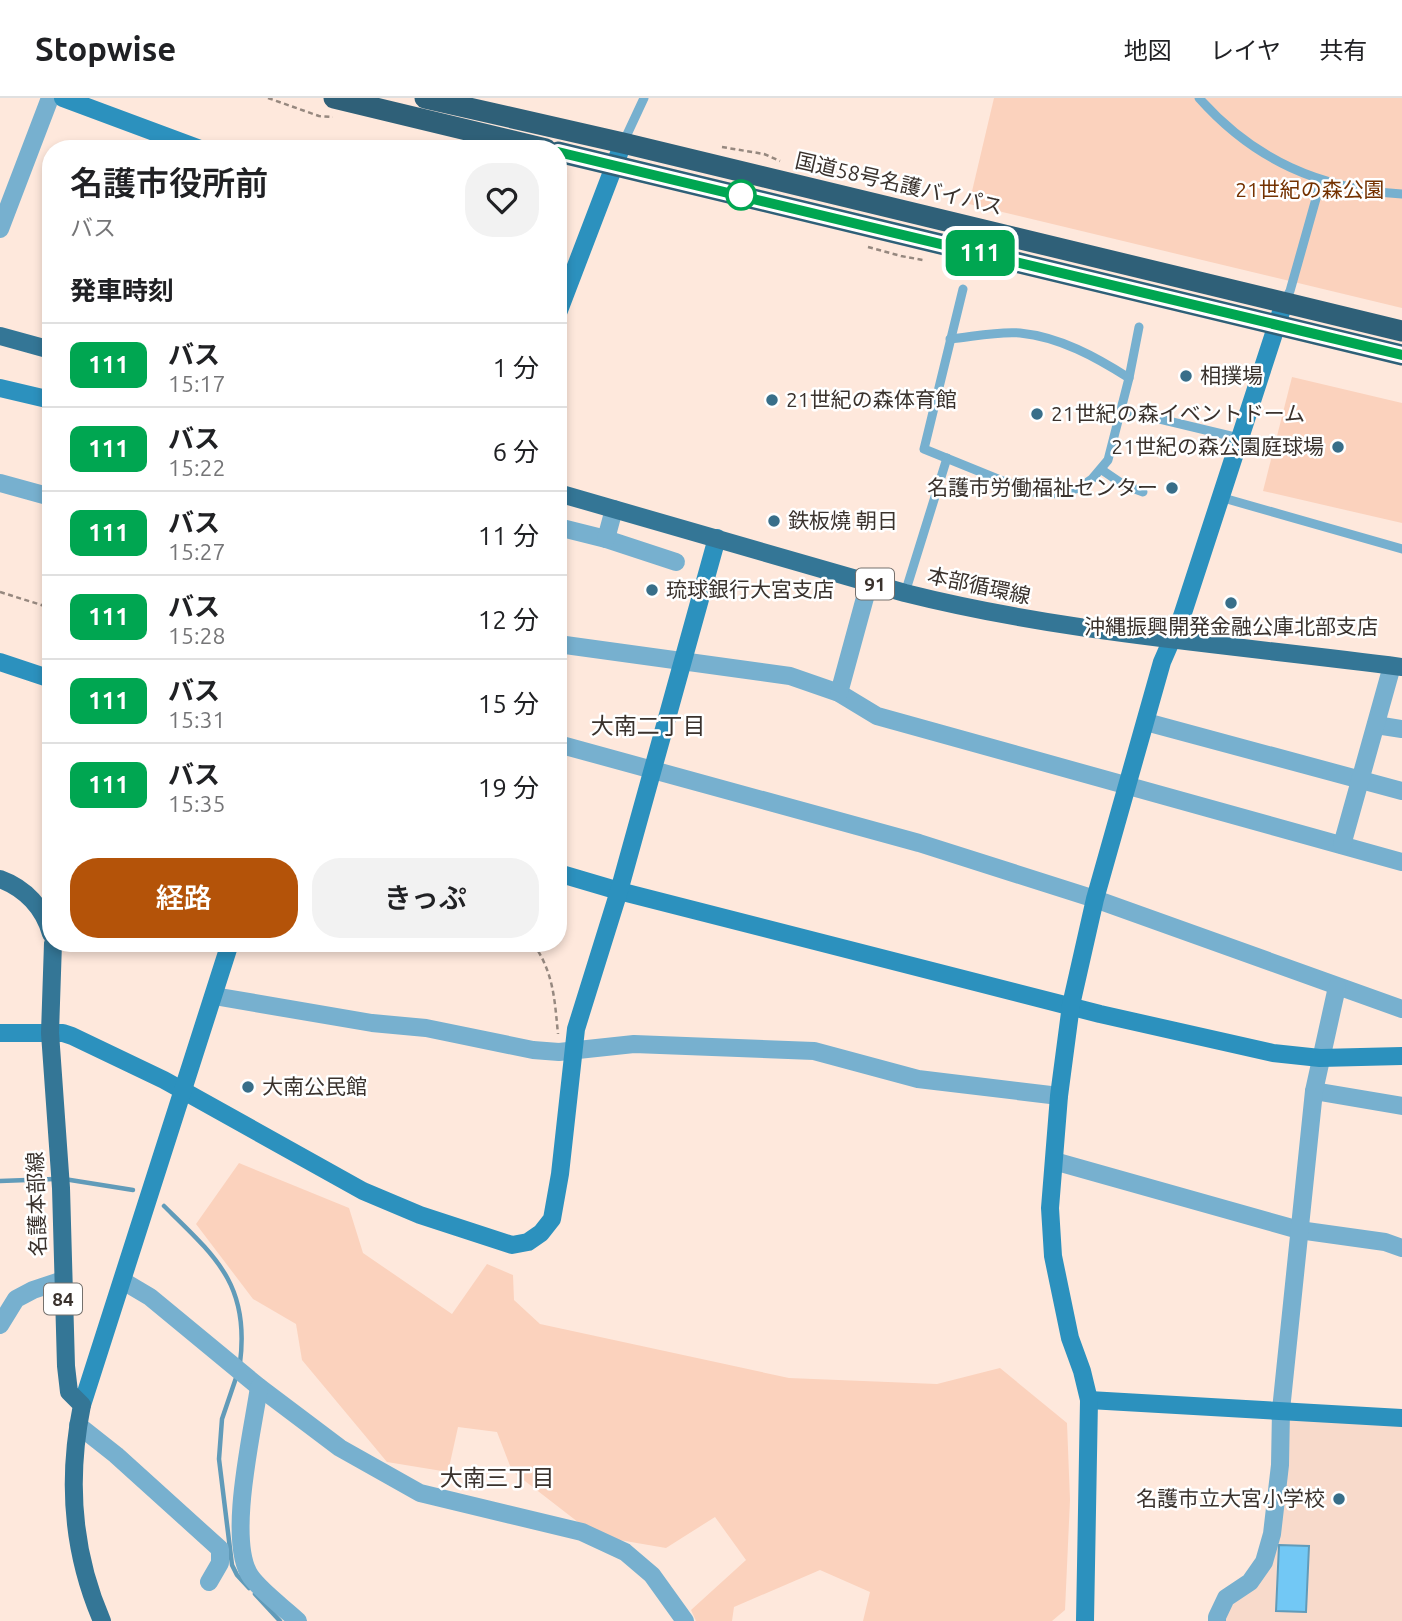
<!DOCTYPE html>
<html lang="ja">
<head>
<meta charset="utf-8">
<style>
	:root { --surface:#fff; --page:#f2f2f2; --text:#202124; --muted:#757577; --line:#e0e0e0; --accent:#b45309 }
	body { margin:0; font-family:Ubuntu,"Noto Sans JP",sans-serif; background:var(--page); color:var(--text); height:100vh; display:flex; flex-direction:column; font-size:26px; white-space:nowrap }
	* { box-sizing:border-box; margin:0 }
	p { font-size:23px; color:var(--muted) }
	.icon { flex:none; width:38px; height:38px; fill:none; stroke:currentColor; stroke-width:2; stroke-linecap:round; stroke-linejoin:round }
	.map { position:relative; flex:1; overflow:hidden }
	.sheet { position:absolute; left:42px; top:42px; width:525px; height:812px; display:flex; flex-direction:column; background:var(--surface); border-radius:28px; box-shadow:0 4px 10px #0003 }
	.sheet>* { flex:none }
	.badge { padding:0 14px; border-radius:10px; font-size:24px; line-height:46px }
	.map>.badge { position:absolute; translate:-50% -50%; box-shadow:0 0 0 4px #fff }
	h2 { padding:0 28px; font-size:26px; line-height:63px }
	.round { display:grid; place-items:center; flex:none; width:74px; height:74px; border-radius:28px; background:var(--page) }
	.summary { display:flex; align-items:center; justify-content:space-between; height:119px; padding:0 28px }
	h1 { font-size:33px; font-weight:600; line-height:52px }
	.primary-button { display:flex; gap:14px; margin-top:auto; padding:14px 28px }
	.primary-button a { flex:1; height:80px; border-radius:28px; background:var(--accent); color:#fff; font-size:28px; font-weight:600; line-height:80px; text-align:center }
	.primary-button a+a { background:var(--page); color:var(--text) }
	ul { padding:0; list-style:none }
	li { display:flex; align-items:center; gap:21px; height:84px; padding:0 28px; border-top:2px solid var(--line) }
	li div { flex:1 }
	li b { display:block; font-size:26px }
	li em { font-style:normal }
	li .badge { min-width:77px; font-weight:700; text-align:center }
	header { display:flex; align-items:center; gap:42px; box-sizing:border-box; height:98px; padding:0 35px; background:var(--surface); border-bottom:2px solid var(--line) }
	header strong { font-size:33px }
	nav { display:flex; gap:38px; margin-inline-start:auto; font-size:24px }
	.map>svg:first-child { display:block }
	.built { fill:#f8dacb }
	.green { fill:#fbd2bd }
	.water { fill:#72c8f5; stroke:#619bb9; stroke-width:2 }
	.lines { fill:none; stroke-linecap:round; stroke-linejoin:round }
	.stream { stroke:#619bb9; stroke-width:4.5 }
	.path { stroke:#96887f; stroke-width:2.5; stroke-dasharray:5 3.5; stroke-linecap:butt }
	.lane { stroke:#77b0cf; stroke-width:9 }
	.street { stroke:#77b0cf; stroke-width:18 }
	.secondary { stroke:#2c91be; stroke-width:18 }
	.primary { stroke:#347696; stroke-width:18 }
	.highway { stroke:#2f6078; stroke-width:21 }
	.line-casing { stroke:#fff; stroke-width:16 }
	.line { stroke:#00a651; stroke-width:10 }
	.stop-dot { fill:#fff; stroke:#00a651; stroke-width:3.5 }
	.poi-dot { fill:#386e89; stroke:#fff; stroke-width:2.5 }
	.labels { text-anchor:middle; stroke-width:5; stroke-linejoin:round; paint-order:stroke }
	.shield { fill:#fff; stroke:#75706c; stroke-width:2 }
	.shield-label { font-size:19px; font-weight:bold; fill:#3a322d }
	.street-label { font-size:21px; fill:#3a322d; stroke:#fff }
	.park-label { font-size:21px; fill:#743201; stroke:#fff }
	.poi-label { font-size:21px; fill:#3a322d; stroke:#fff; text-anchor:start }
	.neighbourhood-label { font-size:23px; fill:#3a322d; stroke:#fff }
</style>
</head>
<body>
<header>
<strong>Stopwise</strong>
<nav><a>地図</a><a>レイヤ</a><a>共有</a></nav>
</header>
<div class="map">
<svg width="1402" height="1523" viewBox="0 0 1402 1523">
	<rect width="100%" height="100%" fill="#fee8dc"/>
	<path class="built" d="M 1281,1312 L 1402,1325 L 1402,1523 L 1217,1523 L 1264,1464 Z"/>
	<g class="green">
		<path d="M 994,0 L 1402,0 L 1402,210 L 969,106 Z"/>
		<path d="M 1292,279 L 1402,305 L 1402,425 L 1263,393 Z"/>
		<path d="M 239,1065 L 349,1110 L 363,1155 L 452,1216 L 487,1166 L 513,1177 L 514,1202 L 540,1226 L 789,1280 L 937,1286 L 1000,1270 L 1067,1325 L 1070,1402 L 1065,1512 L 1052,1523 L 863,1523 L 870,1494 L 820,1472 L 734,1509 L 732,1523 L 696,1523 L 691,1512 L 746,1462 L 715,1419 L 666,1450 L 596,1438 L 512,1373 L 497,1334 L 458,1329 L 448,1374 L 387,1364 L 302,1262 L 296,1226 L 253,1201 L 196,1126 Z"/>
	</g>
	<path class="water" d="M 1279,1447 L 1309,1448 L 1306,1514 L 1276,1513 Z"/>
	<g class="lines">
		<g class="stream">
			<path d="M 64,1081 L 133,1092"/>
			<path d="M 0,1083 L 55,1081"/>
			<path d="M 164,1108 C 216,1159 250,1187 240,1265"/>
			<path d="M 237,1277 L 222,1321 L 219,1361 L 232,1467 L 237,1477 L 249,1490"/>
			<path d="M 255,1496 L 280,1523"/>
		</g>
		<g class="path">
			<path d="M 268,0 L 319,18 L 333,19"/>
			<path d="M 447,47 L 457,51"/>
			<path d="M 722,49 L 764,56 L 780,63"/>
			<path d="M 868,149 L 901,158 L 923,162"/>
			<path d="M 950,168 L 981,176"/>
			<path d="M 0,494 L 51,510"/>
			<path d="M 507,845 L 538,853"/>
			<path d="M 540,845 L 538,853 C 554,879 555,906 558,936"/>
		</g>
		<g class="lane">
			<path d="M 1199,0 C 1254,62 1320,91 1402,96"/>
			<path d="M 624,43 L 644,0"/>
			<path d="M 963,191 L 924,351 L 1030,394 L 1059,396 L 1079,390 L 1092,381 L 1108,362 L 1129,280 L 1139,229"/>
			<path d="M 1284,204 L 1290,193 L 1321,83"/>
			<path d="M 950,241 C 972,239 997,233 1020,235 C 1060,239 1096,259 1129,280"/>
			<path d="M 1122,312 L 1239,340"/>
			<path d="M 1102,372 L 1124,387 L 1143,394"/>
			<path d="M 1220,399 L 1402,451"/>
			<path d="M 905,495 L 947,360"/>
		</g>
		<g class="street">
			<path d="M 0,131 L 50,0"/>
			<path d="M 0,385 L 51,399"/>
			<path d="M 558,429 L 606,441 L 676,464"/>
			<path d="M 606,441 L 614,411"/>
			<path d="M 558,546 L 790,578 L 839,595 L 877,618 L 1402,764"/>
			<path d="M 839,595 L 869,485"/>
			<path d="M 1146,624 L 1402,693"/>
			<path d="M 1376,627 L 1402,631"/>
			<path d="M 558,646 L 919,745 L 1095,801 L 1402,911"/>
			<path d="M 1342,747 L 1392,568"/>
			<path d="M 214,898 L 372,925 L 426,930 L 533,952 L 559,954 L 634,946 L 814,953 L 918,981 L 1059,998"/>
			<path d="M 1314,993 L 1402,1008"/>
			<path d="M 1054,1063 L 1299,1132 L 1385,1144 L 1402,1150"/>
			<path d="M 123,1183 L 150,1199 L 259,1289 L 340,1350 L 420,1395 L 582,1434 L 625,1454 L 652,1477 L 685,1523"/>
			<path d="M 0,1227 L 16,1201 L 33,1192 L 63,1182"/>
			<path d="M 259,1289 C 253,1332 226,1444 251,1479 C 263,1495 283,1509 298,1523"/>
			<path d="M 78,1327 L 116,1357 L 220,1451 L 220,1465 L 209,1484"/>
			<path d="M 1217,1523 L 1217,1519 L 1226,1500 L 1250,1484 L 1264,1464 L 1272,1436 L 1280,1367 L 1281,1312 L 1314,993 L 1337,889"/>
		</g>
		<g class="secondary">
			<path d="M 63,0 L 200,51"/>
			<path d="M 558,215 L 623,45"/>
			<path d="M 0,290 L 51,302"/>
			<path d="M 0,564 L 51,581"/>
			<path d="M 558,775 L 619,793 L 1100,916 L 1273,955 L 1320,960 L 1402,958"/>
			<path d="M 0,935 L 63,935 L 72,938 L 164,982 L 363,1093 L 420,1117 L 512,1147 L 528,1144 L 541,1135 L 552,1121 L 560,1076 L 576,931 L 619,793 L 717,440"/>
			<path d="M 1089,1302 L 1402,1320"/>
			<path d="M 82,1307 L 230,845"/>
			<path d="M 1085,1523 L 1089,1302 L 1082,1273 L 1070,1240 L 1053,1158 L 1050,1110 L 1059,998 L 1071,907 L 1095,801 L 1162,564 L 1182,518 L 1281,214"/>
		</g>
		<g class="primary">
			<path d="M 0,238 L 51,252"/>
			<path d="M 558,395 L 905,495 C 1068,536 1236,547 1402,569"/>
			<path d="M 0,781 C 25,790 44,810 51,836"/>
			<path d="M 53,845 L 50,935 L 61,1090 L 66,1268 L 69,1294 L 82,1307 C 67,1381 72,1454 102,1523"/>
		</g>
		<g class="highway">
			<path d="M 334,0 L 546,51"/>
			<path d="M 425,0 L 623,45 L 1402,233"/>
			<path d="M 558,54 L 1402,257"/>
		</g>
	</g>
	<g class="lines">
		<g class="line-casing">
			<path id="line" d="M 558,54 L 1402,257"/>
		</g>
		<use href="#line" class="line"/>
	</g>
	<circle class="stop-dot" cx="741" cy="97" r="14"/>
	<g class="poi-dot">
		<circle cx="1186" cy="278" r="7"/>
		<circle cx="772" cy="302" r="7"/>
		<circle cx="1037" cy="316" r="7"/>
		<circle cx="1338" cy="349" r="7"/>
		<circle cx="1172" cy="390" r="7"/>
		<circle cx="774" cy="423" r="7"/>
		<circle cx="652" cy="492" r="7"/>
		<circle cx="1231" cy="505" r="7"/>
		<circle cx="248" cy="989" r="7"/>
		<circle cx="1339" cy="1401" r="7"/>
	</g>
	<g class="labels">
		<g class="shield">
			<rect x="856" y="470.5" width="38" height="31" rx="5"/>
			<rect x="44" y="1185.5" width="38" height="31" rx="5"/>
		</g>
		<g class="shield-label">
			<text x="875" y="493">91</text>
			<text x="63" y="1208">84</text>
		</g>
		<g class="street-label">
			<text transform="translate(899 86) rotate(13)" y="7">国道58号名護バイパス</text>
			<text transform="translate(979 488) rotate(12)" y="7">本部循環線</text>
			<text transform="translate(37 1106) rotate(-92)" y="7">名護本部線</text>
		</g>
		<g class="park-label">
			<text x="1310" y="99">21世紀の森公園</text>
		</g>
		<g class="poi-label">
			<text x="1200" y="285">相撲場</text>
			<text x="786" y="309">21世紀の森体育館</text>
			<text x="1051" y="323">21世紀の森イベントドーム</text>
			<text x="1324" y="356" text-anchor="end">21世紀の森公園庭球場</text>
			<text x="1158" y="397" text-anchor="end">名護市労働福祉センター</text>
			<text x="788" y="430">鉄板燒 朝日</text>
			<text x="666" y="499">琉球銀行大宮支店</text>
			<text x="1231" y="536" text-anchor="middle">沖縄振興開発金融公庫北部支店</text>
			<text x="262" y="996">大南公民館</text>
			<text x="1325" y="1408" text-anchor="end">名護市立大宮小学校</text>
		</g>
		<g class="neighbourhood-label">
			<text x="648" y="636">大南二丁目</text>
			<text x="497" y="1388">大南三丁目</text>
		</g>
	</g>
</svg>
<b class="badge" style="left:980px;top:155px;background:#00a651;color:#fff">111</b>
<section class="sheet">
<div class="summary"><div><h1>名護市役所前</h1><p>バス</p></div><a class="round"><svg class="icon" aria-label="heart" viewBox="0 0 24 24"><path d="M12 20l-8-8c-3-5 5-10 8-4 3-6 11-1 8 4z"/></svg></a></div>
<h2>発車時刻</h2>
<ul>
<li><span class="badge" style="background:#00a651;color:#fff">111</span><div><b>バス</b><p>15:17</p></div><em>1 分</em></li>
<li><span class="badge" style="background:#00a651;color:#fff">111</span><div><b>バス</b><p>15:22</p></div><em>6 分</em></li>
<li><span class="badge" style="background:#00a651;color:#fff">111</span><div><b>バス</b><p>15:27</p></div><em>11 分</em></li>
<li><span class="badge" style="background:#00a651;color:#fff">111</span><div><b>バス</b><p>15:28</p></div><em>12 分</em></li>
<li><span class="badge" style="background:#00a651;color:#fff">111</span><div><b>バス</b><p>15:31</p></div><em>15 分</em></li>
<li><span class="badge" style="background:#00a651;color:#fff">111</span><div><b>バス</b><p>15:35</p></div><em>19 分</em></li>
</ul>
<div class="primary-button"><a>経路</a><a>きっぷ</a></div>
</section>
</div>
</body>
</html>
